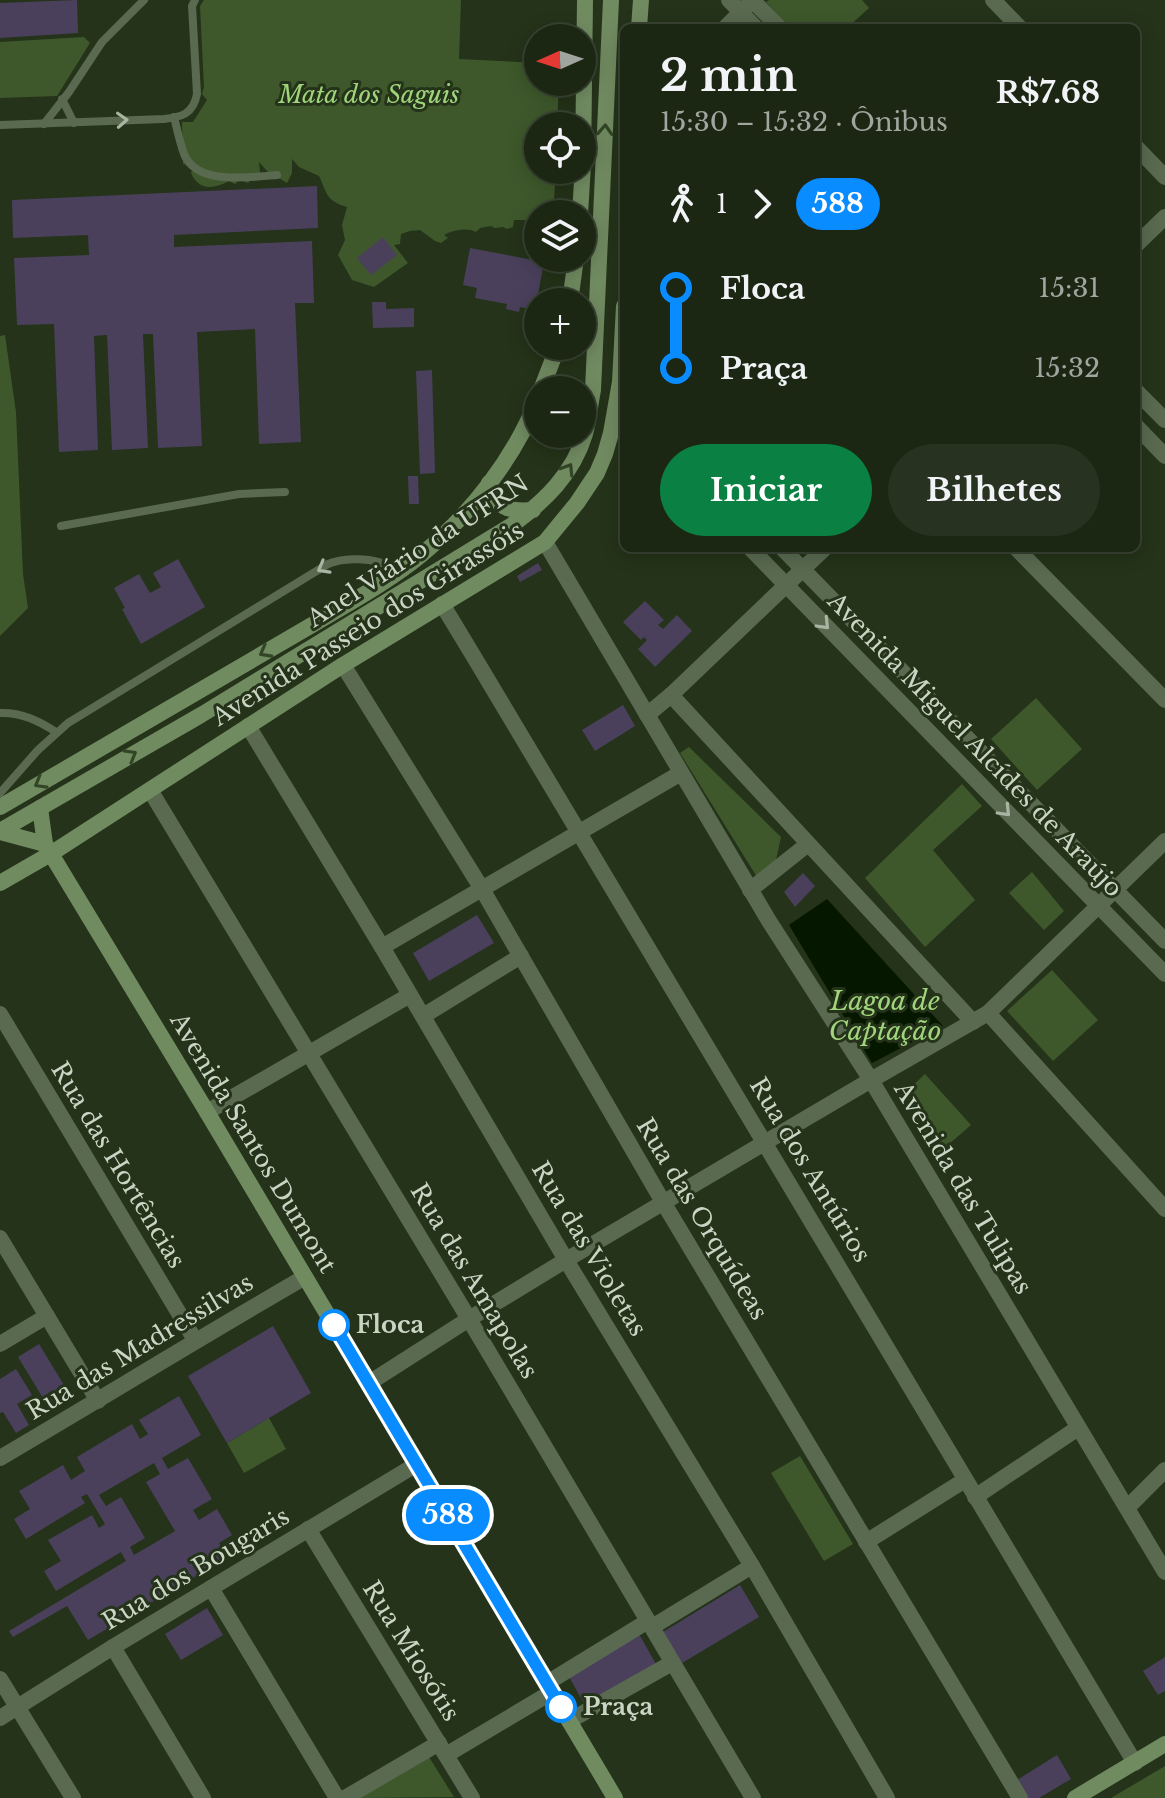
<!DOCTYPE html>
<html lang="pt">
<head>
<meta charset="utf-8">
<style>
	:root { --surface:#1b2613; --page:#283221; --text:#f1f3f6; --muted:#a0a5a0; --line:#394333; --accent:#0b8043 }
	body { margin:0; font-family:"Libre Baskerville",serif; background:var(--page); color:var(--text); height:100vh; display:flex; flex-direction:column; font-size:30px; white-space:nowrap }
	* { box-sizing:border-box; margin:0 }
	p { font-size:26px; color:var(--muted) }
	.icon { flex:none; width:44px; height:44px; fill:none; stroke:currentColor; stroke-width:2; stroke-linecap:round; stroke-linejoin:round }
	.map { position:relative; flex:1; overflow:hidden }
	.panel { position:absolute; left:620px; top:24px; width:520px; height:528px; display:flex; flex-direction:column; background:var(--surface); border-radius:12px; box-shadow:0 4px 20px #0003,0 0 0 2px var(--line) }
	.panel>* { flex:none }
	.badge { padding:0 16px; border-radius:26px; font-size:28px; line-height:52px }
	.needle { width:52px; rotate:267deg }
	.buttons { position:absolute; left:524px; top:24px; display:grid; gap:16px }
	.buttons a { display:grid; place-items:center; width:72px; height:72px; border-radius:50%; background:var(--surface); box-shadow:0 4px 20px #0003,0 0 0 2px var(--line); font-size:40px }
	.map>.badge { position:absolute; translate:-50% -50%; box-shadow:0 0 0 4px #fff }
	.legs { display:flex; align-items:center; gap:12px; height:88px; padding:0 40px; font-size:26px }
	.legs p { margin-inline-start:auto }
	.summary { display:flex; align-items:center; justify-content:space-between; height:136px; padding:0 40px }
	h1 { font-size:44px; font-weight:700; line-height:60px }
	.button { display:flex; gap:16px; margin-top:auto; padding:16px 40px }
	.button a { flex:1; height:92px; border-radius:48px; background:var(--accent); color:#fff; font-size:32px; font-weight:700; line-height:92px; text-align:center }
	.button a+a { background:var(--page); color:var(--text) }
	ul { padding:0 40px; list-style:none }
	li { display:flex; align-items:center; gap:28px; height:80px; font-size:30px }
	li i { display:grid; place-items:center; width:12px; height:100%; margin:0 10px; background:currentColor }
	li i::after { content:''; width:20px; height:20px; margin:-10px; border:6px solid; border-radius:50%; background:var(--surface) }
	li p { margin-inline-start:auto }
	li:first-child i { background:linear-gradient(#0000 50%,currentColor 0) }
	li:last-child i { background:linear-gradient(currentColor 50%,#0000 0) }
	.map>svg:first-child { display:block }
	.green { fill:#3e582b }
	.water { fill:#061700 }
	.building { fill:#4a405c; fill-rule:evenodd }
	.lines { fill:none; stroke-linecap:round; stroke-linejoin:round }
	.lane { stroke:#596a50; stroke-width:8 }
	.street { stroke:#596a50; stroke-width:16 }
	.secondary { stroke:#718b61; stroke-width:16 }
	.oneway { stroke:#a9b5a2 }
	.oneway2 { stroke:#334527 }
	.line-1-casing { stroke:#fff; stroke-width:18 }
	.line-1 { stroke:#088cff; stroke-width:12 }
	.stop-1-dot { fill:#fff; stroke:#088cff; stroke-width:4 }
	.labels { text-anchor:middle; stroke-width:6; stroke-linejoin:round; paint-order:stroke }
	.park-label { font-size:24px; font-style:italic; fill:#9fd47c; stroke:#243319 }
	.street-label { font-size:24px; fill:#cbd5c5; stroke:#243319 }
	.stop-label { font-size:24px; font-weight:bold; fill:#cbd5c5; stroke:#243319; text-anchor:start }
	.water-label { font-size:26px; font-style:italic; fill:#a1d57d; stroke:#243319 }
</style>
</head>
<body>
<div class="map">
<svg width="1165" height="1798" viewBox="0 0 1165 1798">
	<rect width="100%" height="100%" fill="#243319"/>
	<g class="green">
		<path d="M 204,0 L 461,0 L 459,59 L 538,63 L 538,82 L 559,82 L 557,126 L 538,126 L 538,170 L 556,170 L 553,214 L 538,214 L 538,220 L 514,220 L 513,227 L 507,229 L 503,227 L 495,228 L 491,226 L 480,228 L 476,232 C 468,227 452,230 444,235 L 448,238 L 441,243 L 435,241 L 420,230 L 410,231 L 401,234 L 400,244 L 394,245 L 408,263 L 374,287 L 352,280 L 338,255 L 345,240 L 342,225 L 347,207 C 326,201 327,193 319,176 L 299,167 L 292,159 L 292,173 L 287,183 L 267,171 L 259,162 L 260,173 L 252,178 L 248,183 L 239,180 L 235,184 L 229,181 C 214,189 199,191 191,173 L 194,166 L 183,164 L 182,122 L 193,122 L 207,100 L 202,94 L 204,87 L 200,6 Z"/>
		<path d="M 769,0 L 862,0 L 869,8 L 847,28 L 791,28 L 766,2 Z"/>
		<path d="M 84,37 L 90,43 L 57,96 L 0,98 L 0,42 Z"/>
		<path d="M 5,335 L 16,412 L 23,574 L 28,608 L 0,636 L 0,336 Z"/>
		<path d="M 1036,698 L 1082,749 L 1037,790 L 991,739 Z"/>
		<path d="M 689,747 L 781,837 L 775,865 L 757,877 L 680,753 Z"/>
		<path d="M 962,784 L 982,806 L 933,850 L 975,900 L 925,947 L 865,878 Z"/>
		<path d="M 1032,872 L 1064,911 L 1044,930 L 1009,893 Z"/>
		<path d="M 1052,970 L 1098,1020 L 1053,1061 L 1007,1011 Z"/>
		<path d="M 925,1074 L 971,1125 L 933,1158 L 905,1093 Z"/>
		<path d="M 269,1418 L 286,1449 L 244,1473 L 227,1443 Z"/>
		<path d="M 800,1456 L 853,1544 L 824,1561 L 771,1473 Z"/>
		<path d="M 429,1757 L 454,1797 L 360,1798 Z"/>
		<path d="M 1165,1766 L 1165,1798 L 1111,1798 Z"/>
	</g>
	<path class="water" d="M 827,899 L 943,1026 L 872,1063 L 789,925 Z"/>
	<g class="building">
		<path d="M 77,0 L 78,33 L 0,38 L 0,3 Z"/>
		<path d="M 317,186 L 318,228 L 174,235 L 174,247 L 312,241 L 314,303 L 295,303 L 301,442 L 259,444 L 255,329 L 197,332 L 202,446 L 158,448 L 153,334 L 143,334 L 148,448 L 112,450 L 107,335 L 94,336 L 98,450 L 59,452 L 54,324 L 17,325 L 14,258 L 89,255 L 88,235 L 13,238 L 12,200 Z"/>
		<path d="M 383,237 L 397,255 L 371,275 L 357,258 Z"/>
		<path d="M 470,248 L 544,262 L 535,310 L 520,307 L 519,312 L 506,309 L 507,304 L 475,298 L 477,288 L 463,285 Z"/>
		<path d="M 372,302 L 386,302 L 386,309 L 414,308 L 414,327 L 373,328 Z"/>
		<path d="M 432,370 L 435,473 L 420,474 L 416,371 Z"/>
		<path d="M 408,476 L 418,476 L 419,504 L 409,504 Z"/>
		<path d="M 178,559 L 205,607 L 141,644 L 122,609 L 125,608 L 114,588 L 139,574 L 150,593 L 161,587 L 153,573 Z"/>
		<path d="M 538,563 L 542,570 L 520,582 L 517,576 Z"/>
		<path d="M 645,601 L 664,620 L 658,625 L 663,629 L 677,615 L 692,631 L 655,667 L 638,649 L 647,640 L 644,637 L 641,640 L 623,622 Z"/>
		<path d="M 623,705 L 635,726 L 595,751 L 582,730 Z"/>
		<path d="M 803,873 L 815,886 L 795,907 L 784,892 Z"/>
		<path d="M 477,915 L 494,943 L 429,981 L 413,953 Z"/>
		<path d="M 273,1326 L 311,1393 L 227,1443 L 188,1376 Z"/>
		<path d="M 39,1344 L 70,1395 L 49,1408 L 18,1357 Z"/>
		<path d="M 16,1369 L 32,1395 L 17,1404 L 29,1425 L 16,1433 L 3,1412 L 0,1413 L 0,1379 Z"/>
		<path d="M 179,1396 L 201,1435 L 162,1458 L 168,1469 L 188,1458 L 212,1499 L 193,1510 L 199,1520 L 217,1509 L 232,1535 L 219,1543 L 228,1557 L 88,1640 L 67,1606 L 13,1637 L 9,1631 L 126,1561 L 121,1552 L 56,1591 L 44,1571 L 61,1561 L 48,1540 L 92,1515 L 99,1528 L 105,1524 L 87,1494 L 81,1497 L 85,1503 L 26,1539 L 14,1519 L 30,1509 L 19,1491 L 63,1465 L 71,1480 L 85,1471 L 77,1457 L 132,1424 L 140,1439 L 148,1434 L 139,1420 ZM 154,1463 L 160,1474 L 146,1482 L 175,1531 L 134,1555 L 130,1547 L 145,1538 L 121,1497 L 106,1506 L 99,1495 Z"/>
		<path d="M 740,1585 L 759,1617 L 682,1663 L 663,1632 Z"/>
		<path d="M 207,1608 L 223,1635 L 181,1660 L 165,1634 Z"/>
		<path d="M 639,1634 L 657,1666 L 586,1707 L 568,1675 Z"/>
		<path d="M 1165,1657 L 1165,1691 L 1158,1695 L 1143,1671 Z"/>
		<path d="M 1057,1755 L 1071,1779 L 1039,1798 L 1028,1798 L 1017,1780 Z"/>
	</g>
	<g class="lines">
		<g class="lane">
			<path d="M 62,99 L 74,123"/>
			<path d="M 174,117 C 177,129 180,143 184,154 C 197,186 249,177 277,175"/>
			<path d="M 44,124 L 69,92 L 102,42 L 144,0"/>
			<path d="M 0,125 L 164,119 C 182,117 193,114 197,94 L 192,6 L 195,0"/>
			<path d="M 61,526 L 239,494 L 285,492"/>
			<path d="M 0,713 C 21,712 39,721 56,732"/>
			<path d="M 0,793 L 38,750 L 68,723 L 328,564 C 342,558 365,558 379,562 C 385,564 391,568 397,571"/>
		</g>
		<g class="street">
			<path d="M 729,0 L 756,28"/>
			<path d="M 752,0 L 780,28"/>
			<path d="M 993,0 L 1020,28"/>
			<path d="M 725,28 L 753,0"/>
			<path d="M 1136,147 L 1165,177"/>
			<path d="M 1136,245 L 1165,217"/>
			<path d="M 1136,391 L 1165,420"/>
			<path d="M 1136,426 L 1165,456"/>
			<path d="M 545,542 L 769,921 L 871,1080 L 1165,1572"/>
			<path d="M 750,548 L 1165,974"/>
			<path d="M 782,548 L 1165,941"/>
			<path d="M 1016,548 L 1165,700"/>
			<path d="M 442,604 C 675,989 903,1377 1135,1763"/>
			<path d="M 343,665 L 482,889 L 663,1202 L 1020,1798"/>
			<path d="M 671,695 L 973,1022"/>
			<path d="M 647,715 L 671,695 L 825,548"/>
			<path d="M 248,726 L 382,947 L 566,1260 L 752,1566 L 887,1798"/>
			<path d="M 150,790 L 469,1319 L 753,1798"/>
			<path d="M 750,890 L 808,844"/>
			<path d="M 382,947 L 681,773"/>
			<path d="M 988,1013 L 1165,1209"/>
			<path d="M 0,1014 L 195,1340"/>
			<path d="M 423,1016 L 521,956"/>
			<path d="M 207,1112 L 410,995"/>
			<path d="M 0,1238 L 98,1401"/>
			<path d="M 0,1344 L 47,1316"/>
			<path d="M 369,1383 L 469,1319 L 566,1260 L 871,1080 L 988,1013 L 1165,841"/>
			<path d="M 0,1458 C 102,1398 203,1336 305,1277"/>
			<path d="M 975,1497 L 1078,1428"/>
			<path d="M 1128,1507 L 1165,1470"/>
			<path d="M 308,1529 L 472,1798"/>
			<path d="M 866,1542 L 965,1480"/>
			<path d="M 211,1588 L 337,1798"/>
			<path d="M 652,1627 L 752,1566"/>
			<path d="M 113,1647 L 203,1798"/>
			<path d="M 0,1679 L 73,1798"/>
			<path d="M 547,1683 L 648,1621"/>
			<path d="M 0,1718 L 113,1647 L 417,1464"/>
			<path d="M 569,1721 L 672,1663"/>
			<path d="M 446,1755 L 552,1692"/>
			<path d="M 345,1798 L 439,1743"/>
		</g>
		<g class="secondary">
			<path d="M 639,28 L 641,0"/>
			<path d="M 580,214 L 583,165 L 585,0"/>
			<path d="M 570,302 L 576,258"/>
			<path d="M 541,390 L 558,346"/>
			<path d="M 489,483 C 495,508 509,512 533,510"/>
			<path d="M 0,807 L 312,625 C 349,603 388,582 421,555 C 471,514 515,457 538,398"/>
			<path d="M 40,808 L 45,844 L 207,1112 L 615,1798"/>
			<path d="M 0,831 L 201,715 L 512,525 C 545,501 573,474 585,434 C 589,420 590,405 593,390 L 611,0"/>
			<path d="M 0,832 L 45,844"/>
			<path d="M 0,883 L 52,853 L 343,665 L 545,542 L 577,503 L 597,473 L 605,454 L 611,433 L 620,382 L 624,306"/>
			<path d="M 1075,1798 L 1165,1744"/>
		</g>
	</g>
	<defs><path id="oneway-chevron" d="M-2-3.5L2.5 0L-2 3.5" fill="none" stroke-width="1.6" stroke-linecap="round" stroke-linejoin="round" transform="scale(2)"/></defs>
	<g class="oneway">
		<use href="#oneway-chevron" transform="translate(122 120) rotate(-3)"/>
		<use href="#oneway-chevron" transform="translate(323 568) rotate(151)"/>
		<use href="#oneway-chevron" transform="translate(824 624) rotate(46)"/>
		<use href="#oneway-chevron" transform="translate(1005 811) rotate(46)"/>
	</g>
	<g class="oneway2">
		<use href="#oneway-chevron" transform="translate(605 130) rotate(-87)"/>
		<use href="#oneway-chevron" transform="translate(568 469) rotate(-58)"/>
		<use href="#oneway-chevron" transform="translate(265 652) rotate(151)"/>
		<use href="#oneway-chevron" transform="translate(131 755) rotate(-30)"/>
		<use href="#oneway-chevron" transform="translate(40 783) rotate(150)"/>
	</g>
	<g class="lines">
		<g class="line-1-casing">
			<path id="line-1" d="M 334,1325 L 561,1707"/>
		</g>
		<use href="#line-1" class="line-1"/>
	</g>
	<g class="stop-1-dot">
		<circle cx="334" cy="1325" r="14"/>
		<circle cx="561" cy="1707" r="14"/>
	</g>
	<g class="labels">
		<g class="park-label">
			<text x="369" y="103">Mata dos Saguis</text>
		</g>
		<g class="street-label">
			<text transform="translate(418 551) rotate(-33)" y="8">Anel Viário da UFRN</text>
			<text transform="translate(368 624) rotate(-32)" y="8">Avenida Passeio dos Girassóis</text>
			<text transform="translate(975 745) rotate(46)" y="8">Avenida Miguel Alcídes de Araújo</text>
			<text transform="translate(253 1143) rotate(59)" y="8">Avenida Santos Dumont</text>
			<text transform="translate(118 1165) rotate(59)" y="8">Rua das Hortências</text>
			<text transform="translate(810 1170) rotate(59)" y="8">Rua dos Antúrios</text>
			<text transform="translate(963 1188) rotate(59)" y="8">Avenida das Tulipas</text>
			<text transform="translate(702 1219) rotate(59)" y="8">Rua das Orquídeas</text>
			<text transform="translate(589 1249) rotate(59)" y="8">Rua das Violetas</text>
			<text transform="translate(474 1281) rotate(59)" y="8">Rua das Amapolas</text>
			<text transform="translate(140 1347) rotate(-31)" y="8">Rua das Madressilvas</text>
			<text transform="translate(196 1569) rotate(-31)" y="8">Rua dos Bougaris</text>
			<text transform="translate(411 1651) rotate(58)" y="8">Rua Miosótis</text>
		</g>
		<g class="stop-label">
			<text x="356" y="1333">Floca</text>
			<text x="583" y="1715">Praça</text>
		</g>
		<g class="water-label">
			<text x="885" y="1010">Lagoa de<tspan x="885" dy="30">Captação</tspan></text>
		</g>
	</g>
</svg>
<div class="buttons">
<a><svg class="needle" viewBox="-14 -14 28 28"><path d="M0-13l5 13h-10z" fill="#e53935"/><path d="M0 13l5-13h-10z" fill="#a0a5a0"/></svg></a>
<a><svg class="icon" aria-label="locate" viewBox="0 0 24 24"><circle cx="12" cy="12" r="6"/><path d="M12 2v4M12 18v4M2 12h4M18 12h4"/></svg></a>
<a><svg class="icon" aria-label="layers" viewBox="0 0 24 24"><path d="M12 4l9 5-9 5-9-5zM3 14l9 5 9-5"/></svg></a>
<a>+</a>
<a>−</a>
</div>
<b class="badge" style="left:448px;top:1515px;background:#088cff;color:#fff">588</b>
<section class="panel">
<div class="summary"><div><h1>2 min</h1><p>15:30 – 15:32 · Ônibus</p></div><b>R$7.68</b></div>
<div class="legs"><svg class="icon" aria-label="walk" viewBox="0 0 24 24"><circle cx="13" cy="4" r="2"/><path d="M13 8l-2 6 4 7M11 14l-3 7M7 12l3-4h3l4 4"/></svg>1<svg class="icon" aria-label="forward" viewBox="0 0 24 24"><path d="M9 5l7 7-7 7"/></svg><b class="badge" style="background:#088cff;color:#fff">588</b></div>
<ul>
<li><i style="color:#088cff"></i><b>Floca</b><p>15:31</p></li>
<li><i style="color:#088cff"></i><b>Praça</b><p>15:32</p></li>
</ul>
<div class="button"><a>Iniciar</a><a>Bilhetes</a></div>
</section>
</div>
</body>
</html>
